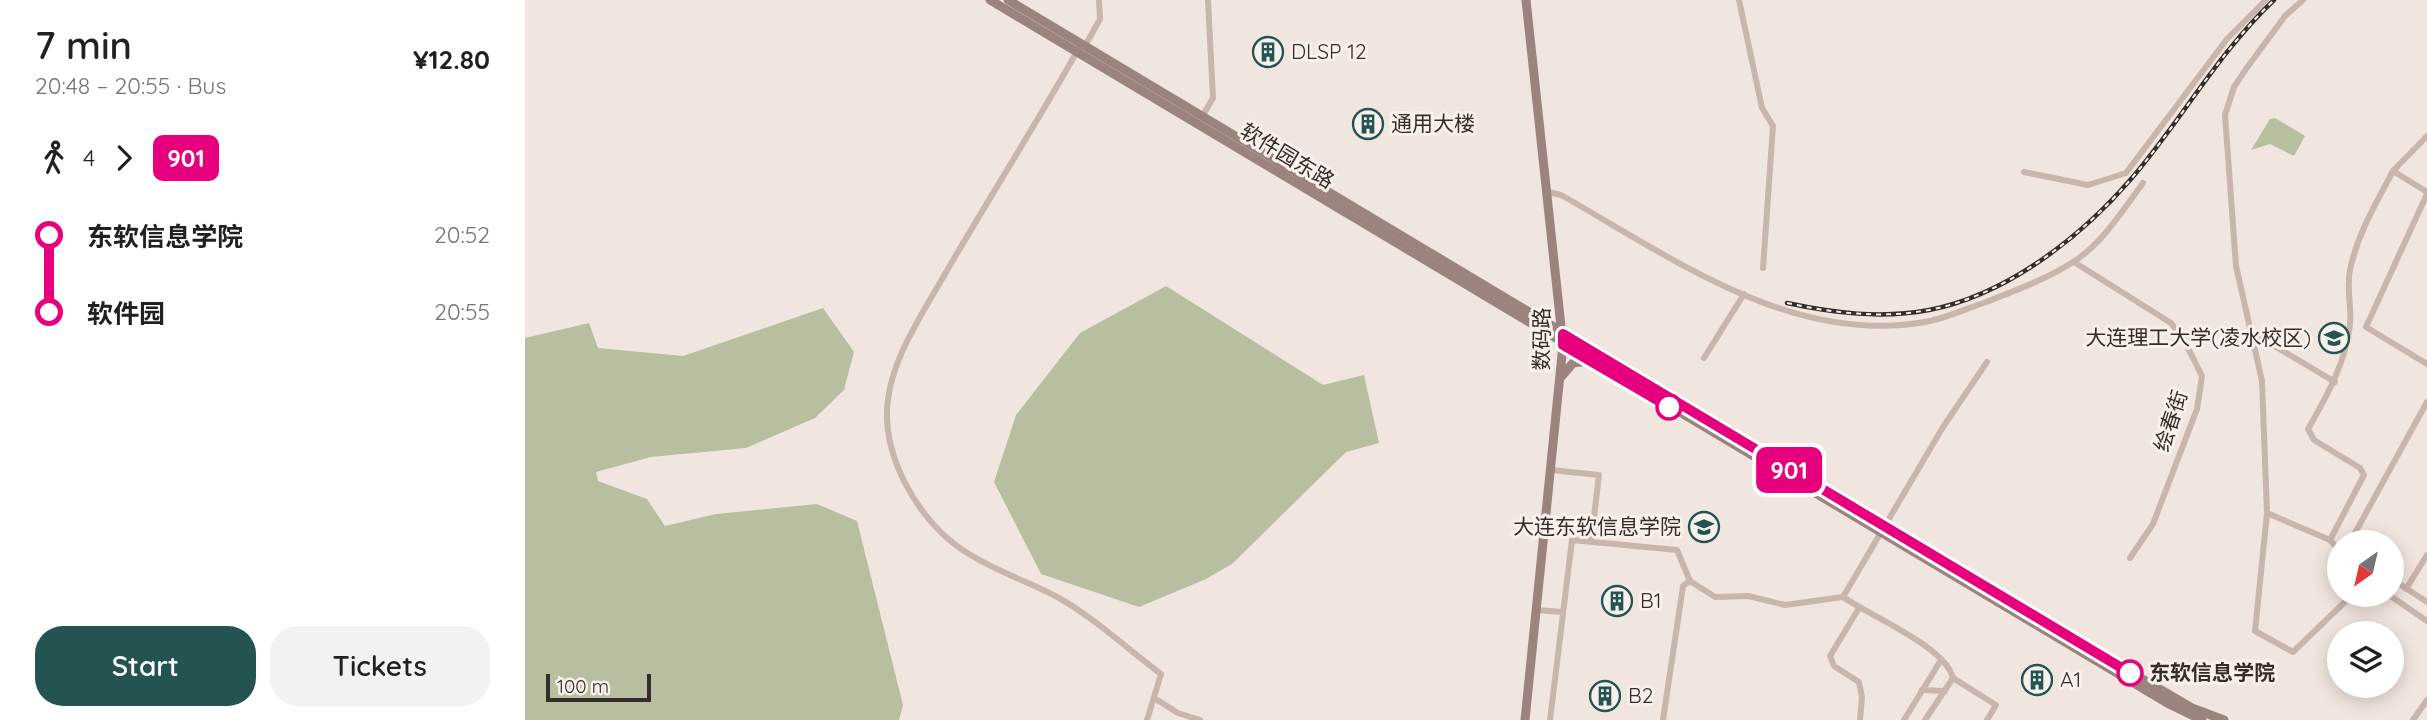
<!DOCTYPE html>
<html lang="en">
<head>
<meta charset="utf-8">
<style>
	:root { --surface:#fff; --page:#f2f2f2; --text:#202124; --muted:#757577; --accent:#235451 }
	body { margin:0; font-family:Quicksand,"Noto Sans SC",sans-serif; background:var(--page); color:var(--text); height:100vh; display:flex; flex-direction:column; font-size:26px; white-space:nowrap }
	* { box-sizing:border-box; margin:0 }
	p { font-size:23px; color:var(--muted) }
	.icon { flex:none; width:38px; height:38px; fill:none; stroke:currentColor; stroke-width:2; stroke-linecap:round; stroke-linejoin:round }
	.map { position:relative; flex:1; overflow:hidden }
	.side { display:flex; flex-direction:column; background:var(--surface); width:525px }
	.side>* { flex:none }
	.badge { padding:0 14px; border-radius:10px; font-size:24px; line-height:46px }
	.needle { width:46px; rotate:214deg }
	.buttons { position:absolute; left:1802px; top:530px; display:grid; gap:14px }
	.buttons a { display:grid; place-items:center; width:77px; height:77px; border-radius:50%; background:var(--surface); box-shadow:0 4px 18px #0003; font-size:35px }
	.scale { position:absolute; left:21px; bottom:18px; width:105px; box-sizing:border-box; padding-left:7px; border:4px solid #362c2a; border-top:0; font-size:19px; line-height:24px; white-space:nowrap; color:#362c2a; -webkit-text-stroke:5px #f8f0eb; paint-order:stroke }
	.map>.badge { position:absolute; translate:-50% -50%; box-shadow:0 0 0 4px #fff }
	.legs { display:flex; align-items:center; gap:10px; height:77px; padding:0 35px; font-size:23px }
	.legs p { margin-inline-start:auto }
	.overview { display:flex; align-items:center; justify-content:space-between; height:119px; padding:0 35px }
	h1 { font-size:38px; font-weight:600; line-height:52px }
	.cta { display:flex; gap:14px; margin-top:auto; padding:14px 35px }
	.cta a { flex:1; height:80px; border-radius:28px; background:var(--accent); color:#fff; font-size:28px; font-weight:600; line-height:80px; text-align:center }
	.cta a+a { background:var(--page); color:var(--text) }
	ul { padding:0 35px; list-style:none }
	li { display:flex; align-items:center; gap:24px; height:77px; font-size:26px }
	li i { display:grid; place-items:center; width:10px; height:100%; margin:0 9px; background:currentColor }
	li i::after { content:''; width:18px; height:18px; margin:-9px; border:5px solid; border-radius:50%; background:var(--surface) }
	li p { margin-inline-start:auto }
	li:first-child i { background:linear-gradient(#0000 50%,currentColor 0) }
	li:last-child i { background:linear-gradient(currentColor 50%,#0000 0) }
	main { display:flex; flex:1; min-height:0 }
	.map>svg:first-child { display:block }
	.green { fill:#b8bfa0 }
	.lines { fill:none; stroke-linecap:round; stroke-linejoin:round }
	.street { stroke:#c8b5ac; stroke-width:6 }
	.secondary { stroke:#9b847d; stroke-width:9 }
	.rail-casing { stroke:#362c2a; stroke-width:4.5 }
	.rail { stroke:#f8f0eb; stroke-width:2; stroke-dasharray:5; stroke-linecap:butt }
	.line-1-casing { stroke:#fff; stroke-width:16 }
	.line-1 { stroke:#e6007e; stroke-width:10 }
	.stop-1-dot { fill:#fff; stroke:#e6007e; stroke-width:3.5 }
	.labels { text-anchor:middle; stroke-width:6; stroke-linejoin:round; paint-order:stroke }
	.poi-label { font-size:21px; fill:#362c2a; stroke:#f8f0eb; text-anchor:start }
	.street-label { font-size:21px; fill:#362c2a; stroke:#f8f0eb }
	.stop-label { font-size:21px; font-weight:bold; fill:#362c2a; stroke:#f8f0eb; text-anchor:start }
</style>
</head>
<body>
<main>
<section class="side">
<div class="overview"><div><h1>7 min</h1><p>20:48 – 20:55 · Bus</p></div><b>¥12.80</b></div>
<div class="legs"><svg class="icon" aria-label="walk" viewBox="0 0 24 24"><circle cx="13" cy="4" r="2"/><path d="M13 8l-2 6 4 7M11 14l-3 7M7 12l3-4h3l4 4"/></svg>4<svg class="icon" aria-label="forward" viewBox="0 0 24 24"><path d="M9 5l7 7-7 7"/></svg><b class="badge" style="background:#e6007e;color:#fff">901</b></div>
<ul>
<li><i style="color:#e6007e"></i><b>东软信息学院</b><p>20:52</p></li>
<li><i style="color:#e6007e"></i><b>软件园</b><p>20:55</p></li>
</ul>
<div class="cta"><a>Start</a><a>Tickets</a></div>
</section>
<div class="map">
<svg width="1902" height="720" viewBox="0 0 1902 720">
	<rect width="100%" height="100%" fill="#f1e6df"/>
	<g class="green">
		<path d="M 1750,118 L 1780,136 L 1769,156 L 1745,144 L 1726,150 L 1745,119 Z"/>
		<path d="M 641,286 L 798,385 L 839,375 L 854,443 L 821,452 L 707,564 L 681,579 L 614,607 L 516,574 L 469,482 L 491,415 L 555,333 Z"/>
		<path d="M 298,308 L 329,352 L 319,390 L 290,418 L 221,448 L 126,457 L 71,472 L 73,481 L 122,499 L 140,526 L 191,514 L 292,504 L 332,521 L 378,705 L 374,720 L 0,720 L 0,338 L 64,323 L 73,348 L 158,356 Z"/>
	</g>
	<g class="lines">
		<g class="street">
			<path d="M 1214,0 L 1237,108 L 1248,126 L 1238,268"/>
			<path d="M 1778,0 L 1760,16 L 1721,69 L 1709,87 L 1700,115 L 1711,266 L 1737,381 L 1742,513 L 1730,631 L 1768,652 L 1827,595"/>
			<path d="M 560,46 L 575,19 L 574,0"/>
			<path d="M 554,48 C 509,128 459,206 413,286 C 391,324 363,367 362,412 C 361,459 389,508 422,538 C 454,566 497,578 534,598 C 568,617 604,650 636,674 L 622,720"/>
			<path d="M 678,115 L 688,98 L 683,0"/>
			<path d="M 1902,136 L 1868,171 L 1902,192"/>
			<path d="M 1499,172 L 1563,185 L 1601,173 L 1702,39 L 1741,0"/>
			<path d="M 1023,192 L 1036,195 C 1148,258 1269,348 1405,321 C 1424,317 1443,308 1461,302 C 1489,291 1522,279 1548,262 C 1577,244 1598,210 1618,183"/>
			<path d="M 1902,194 L 1841,327 L 1902,364"/>
			<path d="M 1549,262 L 1646,323 L 1660,342 L 1677,376 L 1672,409 L 1628,524 L 1605,558"/>
			<path d="M 1726,332 L 1810,382"/>
			<path d="M 1179,358 L 1219,294"/>
			<path d="M 1026,470 L 1074,475 L 1066,542"/>
			<path d="M 1742,513 L 1805,540"/>
			<path d="M 1825,542 L 1902,402"/>
			<path d="M 1815,551 L 1805,540 L 1839,475 L 1835,468 L 1789,440 L 1783,429 C 1802,396 1821,362 1825,324 C 1827,306 1821,289 1825,270 C 1832,235 1851,203 1868,171"/>
			<path d="M 1867,579 L 1902,602"/>
			<path d="M 1165,581 L 1190,597 L 1223,596 L 1260,605 L 1318,597 L 1418,427 L 1462,362"/>
			<path d="M 1881,589 L 1902,555"/>
			<path d="M 1864,595 L 1902,621"/>
			<path d="M 1318,597 C 1345,616 1420,646 1428,678 L 1471,705 L 1462,720"/>
			<path d="M 1334,608 L 1305,656 L 1309,666 L 1334,682 L 1337,697 L 1335,720"/>
			<path d="M 1011,610 L 1038,612"/>
			<path d="M 1397,690 L 1420,691"/>
			<path d="M 629,698 L 653,713 L 675,720"/>
			<path d="M 1025,720 L 1047,540 L 1152,550 L 1165,581 L 1158,586 L 1138,720"/>
			<path d="M 1379,720 L 1416,660"/>
			<path d="M 1400,720 L 1428,678"/>
			<path d="M 1888,720 L 1902,700"/>
		</g>
		<g class="secondary">
			<path d="M 465,0 L 1642,703 L 1677,720"/>
			<path d="M 483,0 L 1590,663 L 1667,708 L 1699,720"/>
			<path d="M 1036,377 L 1048,363 L 1064,361"/>
			<path d="M 1000,720 L 1038,345 L 1001,0"/>
		</g>
		<g class="rail-casing">
			<path id="rail" d="M 1262,303 C 1309,313 1356,319 1404,310 C 1482,295 1556,237 1606,179 C 1656,121 1693,53 1749,0"/>
		</g>
		<use href="#rail" class="rail"/>
	</g>
	<g class="lines">
		<g class="line-1-casing">
			<path id="line-1" d="M 1144,407 L 1038,345 L 1038,334 L 1605,673"/>
		</g>
		<use href="#line-1" class="line-1"/>
	</g>
	<defs>
		<g id="building-ring" transform="scale(1.575)"><circle r="9.5" fill="#f8f0eb" stroke="#235451" stroke-width="1.5"/><path d="M-4-6H4V6H1V3H-1V6H-4ZM-2.5-4.3h1.7v1.8h-1.7ZM.8-4.3h1.7v1.8H.8ZM-2.5-1h1.7V.8h-1.7ZM.8-1h1.7V.8H.8Z" fill="#235451"/></g>
		<g id="university-ring" transform="scale(1.575)"><circle r="9.5" fill="#f8f0eb" stroke="#235451" stroke-width="1.5"/><path d="M0-5L7-2L0 1L-7-2ZM-4 1L0 2.5L4 1V4Q0 6-4 4Z" fill="#235451"/></g>
	</defs>
	<g fill-rule="evenodd">
		<use href="#building-ring" x="743" y="52"/>
		<use href="#building-ring" x="843" y="124"/>
		<use href="#university-ring" x="1809" y="338"/>
		<use href="#university-ring" x="1179" y="527"/>
		<use href="#building-ring" x="1092" y="601"/>
		<use href="#building-ring" x="1512" y="680"/>
		<use href="#building-ring" x="1080" y="696"/>
	</g>
	<g class="stop-1-dot">
		<circle cx="1144" cy="407" r="12"/>
		<circle cx="1605" cy="673" r="12"/>
	</g>
	<g class="labels">
		<g class="poi-label">
			<text x="766" y="59">DLSP 12</text>
			<text x="866" y="131">通用大楼</text>
			<text x="1786" y="345" text-anchor="end">大连理工大学(凌水校区)</text>
			<text x="1156" y="534" text-anchor="end">大连东软信息学院</text>
			<text x="1115" y="608">B1</text>
			<text x="1535" y="687">A1</text>
			<text x="1103" y="703">B2</text>
		</g>
		<g class="street-label">
			<text transform="translate(762 156) rotate(31)" y="7">软件园东路</text>
			<text transform="translate(1017 339) rotate(-90)" y="7">数码路</text>
			<text transform="translate(1646 421) rotate(-72)" y="7">绘春街</text>
		</g>
		<g class="stop-label">
			<text x="1624" y="680">东软信息学院</text>
		</g>
	</g>
</svg>
<div class="buttons">
<a><svg class="needle" viewBox="-14 -14 28 28"><path d="M0-13l5 13h-10z" fill="#e53935"/><path d="M0 13l5-13h-10z" fill="#757577"/></svg></a>
<a><svg class="icon" aria-label="layers" viewBox="0 0 24 24"><path d="M12 4l9 5-9 5-9-5zM3 14l9 5 9-5"/></svg></a>
</div>
<div class="scale">100 m</div>
<b class="badge" style="left:1264px;top:470px;background:#e6007e;color:#fff">901</b>
</div>
</main>
</body>
</html>
